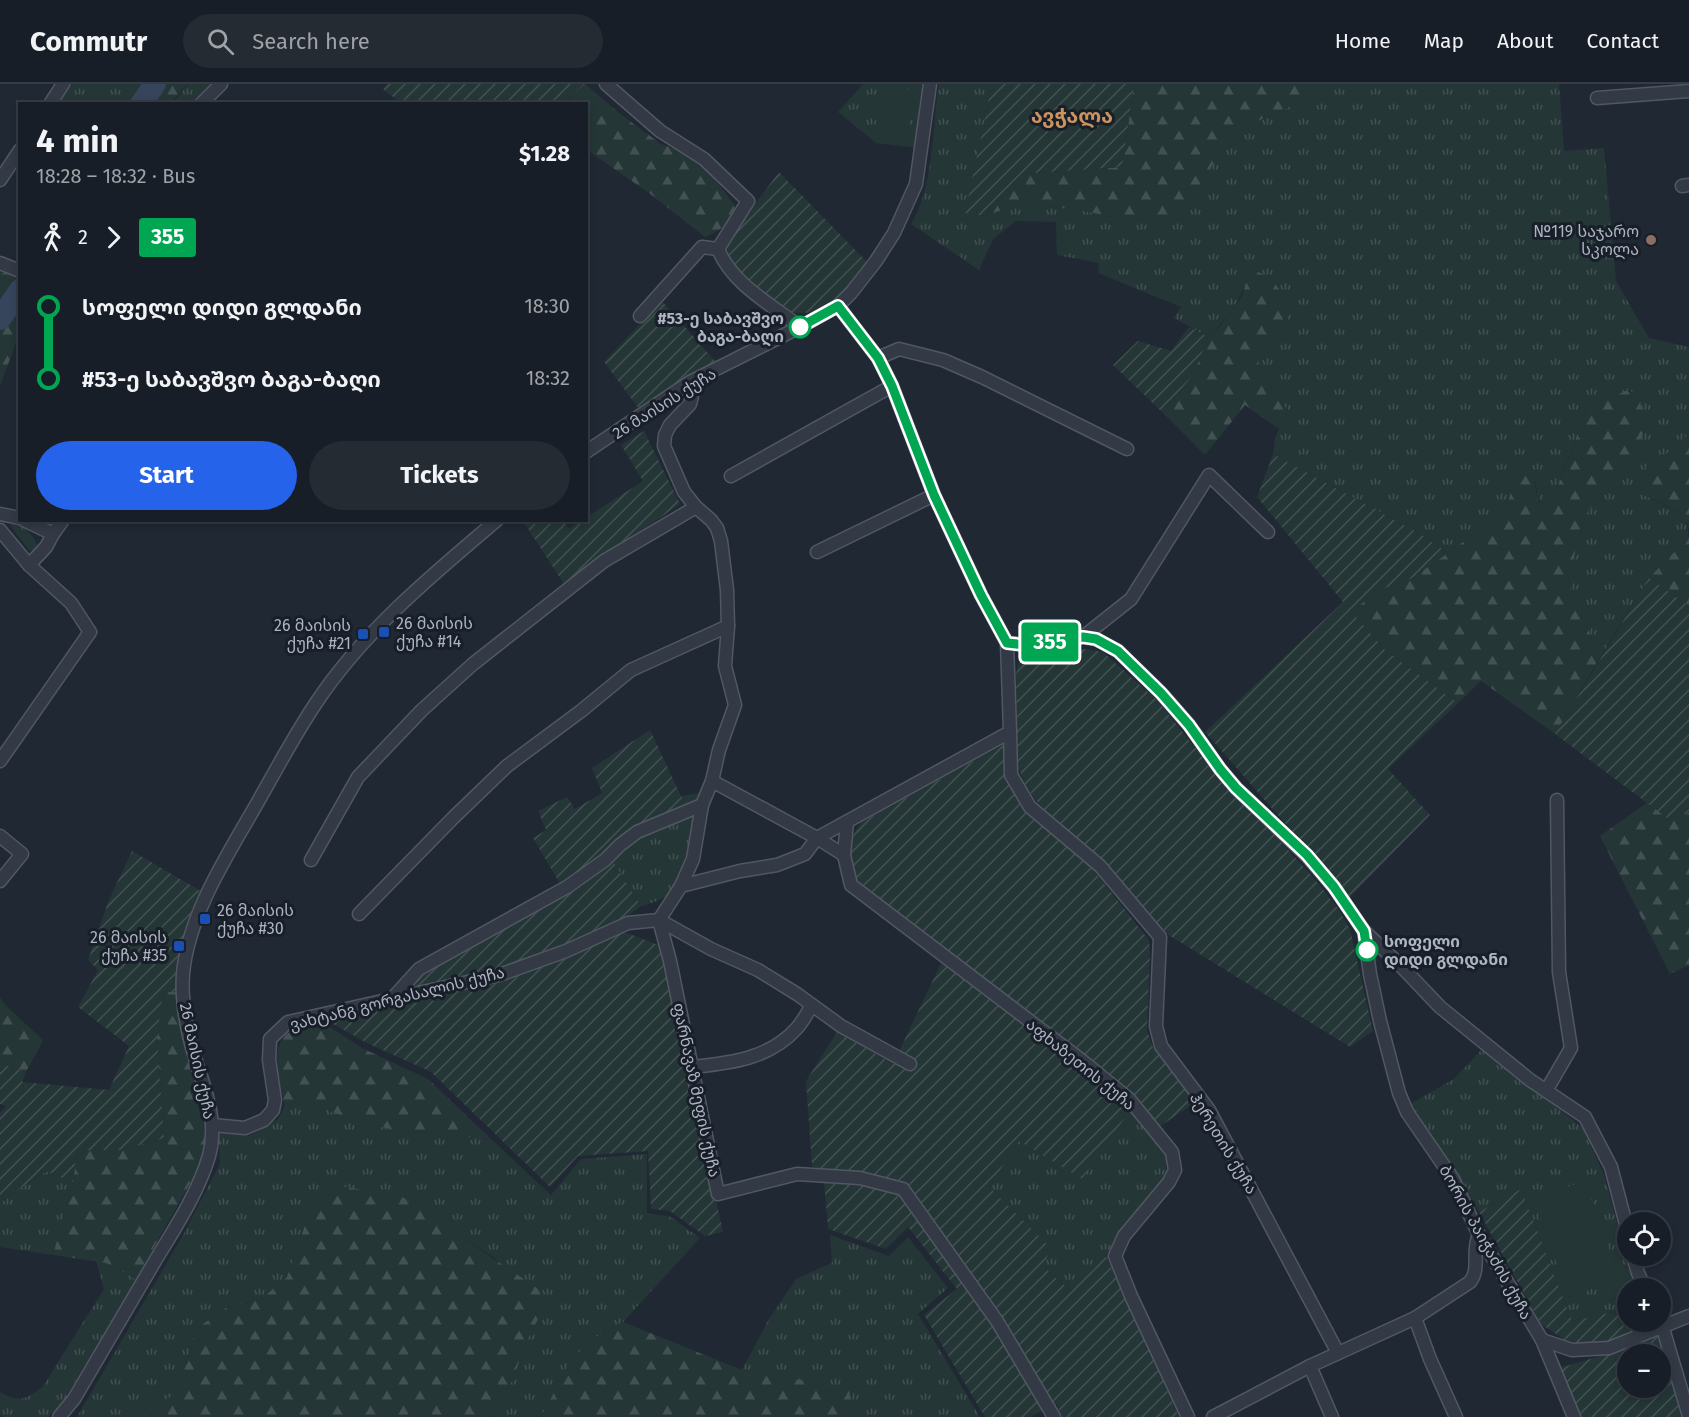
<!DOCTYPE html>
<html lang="en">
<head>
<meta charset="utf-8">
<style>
	:root { --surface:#181e27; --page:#252b33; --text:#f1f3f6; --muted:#9fa2a7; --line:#363c44; --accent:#2563eb }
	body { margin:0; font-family:"Fira Sans","Noto Sans Georgian",sans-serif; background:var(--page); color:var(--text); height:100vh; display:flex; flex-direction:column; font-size:22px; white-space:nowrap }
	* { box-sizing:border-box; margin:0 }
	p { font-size:20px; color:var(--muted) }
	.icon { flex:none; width:33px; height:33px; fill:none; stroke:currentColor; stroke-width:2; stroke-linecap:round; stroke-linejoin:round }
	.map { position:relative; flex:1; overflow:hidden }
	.side { position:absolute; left:18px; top:18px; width:570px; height:420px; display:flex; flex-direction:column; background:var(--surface); border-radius:0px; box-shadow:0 3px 9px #0003,0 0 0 2px var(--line) }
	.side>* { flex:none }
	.badge { padding:0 12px; border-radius:4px; font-size:21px; line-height:39px }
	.controls { position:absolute; left:1617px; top:1128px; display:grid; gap:12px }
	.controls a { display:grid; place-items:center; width:54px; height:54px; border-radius:50%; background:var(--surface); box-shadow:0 3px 9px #0003,0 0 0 2px var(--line); font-size:30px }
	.map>.badge { position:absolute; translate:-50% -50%; box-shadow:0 0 0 3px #fff }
	.legs { display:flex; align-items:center; gap:9px; height:66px; padding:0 18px; font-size:20px }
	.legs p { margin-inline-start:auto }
	.head { display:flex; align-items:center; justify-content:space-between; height:102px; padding:0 18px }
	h1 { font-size:33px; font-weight:700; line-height:45px }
	.primary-button { display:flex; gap:12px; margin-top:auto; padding:12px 18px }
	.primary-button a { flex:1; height:69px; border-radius:36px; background:var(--accent); color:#fff; font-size:24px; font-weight:700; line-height:69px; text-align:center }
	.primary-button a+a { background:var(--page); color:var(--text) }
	ul { padding:0 18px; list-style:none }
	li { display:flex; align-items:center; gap:21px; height:72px; font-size:22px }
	li i { display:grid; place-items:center; width:9px; height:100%; margin:0 8px; background:currentColor }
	li i::after { content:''; width:15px; height:15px; margin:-8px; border:4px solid; border-radius:50%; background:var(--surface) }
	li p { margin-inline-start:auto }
	li:first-child i { background:linear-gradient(#0000 50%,currentColor 0) }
	li:last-child i { background:linear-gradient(currentColor 50%,#0000 0) }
	header { display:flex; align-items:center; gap:36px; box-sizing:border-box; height:84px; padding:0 30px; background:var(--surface); border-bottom:2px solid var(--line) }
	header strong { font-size:28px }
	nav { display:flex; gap:33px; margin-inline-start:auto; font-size:21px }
	.search { width:420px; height:54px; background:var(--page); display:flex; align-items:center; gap:15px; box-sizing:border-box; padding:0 21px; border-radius:33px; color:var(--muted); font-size:22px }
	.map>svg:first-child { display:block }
	.grass { fill:url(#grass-tufts) }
	.forest { fill:url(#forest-firs) }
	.park { fill:#253637 }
	.garden { fill:url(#garden-furrows); fill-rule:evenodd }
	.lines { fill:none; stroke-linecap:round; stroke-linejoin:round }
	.river { stroke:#36455c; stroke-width:22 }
	.minor-casing { stroke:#515763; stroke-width:15 }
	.minor { stroke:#333a45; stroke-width:12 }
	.line-1-casing { stroke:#fff; stroke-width:14 }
	.line-1 { stroke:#00a651; stroke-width:9 }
	.education-dot { fill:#8d6e63; stroke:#191f29; stroke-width:2 }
	.stop-1-dot { fill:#fff; stroke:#00a651; stroke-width:3 }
	.transit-dot { fill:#1a4fb4; stroke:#191f29; stroke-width:2 }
	.labels { text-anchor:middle; stroke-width:6; stroke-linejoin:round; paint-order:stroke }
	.poi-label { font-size:16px; fill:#adb4c2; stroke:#191f29; text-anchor:end }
	.stop-label { font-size:16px; font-weight:bold; fill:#adb4c2; stroke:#191f29; text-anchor:end }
	.street-label { font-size:16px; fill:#adb4c2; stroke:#191f29 }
	.quarter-label { font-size:20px; font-weight:bold; fill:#ca9460; stroke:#191f29 }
</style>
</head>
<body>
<header>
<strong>Commutr</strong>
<div class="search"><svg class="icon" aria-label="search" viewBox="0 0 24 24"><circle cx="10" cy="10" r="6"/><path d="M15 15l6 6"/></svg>Search here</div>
<nav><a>Home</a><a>Map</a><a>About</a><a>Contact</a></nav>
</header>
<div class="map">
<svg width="1689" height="1333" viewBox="0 0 1689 1333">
	<defs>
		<pattern id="grass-tufts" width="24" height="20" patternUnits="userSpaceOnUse" patternTransform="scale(1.5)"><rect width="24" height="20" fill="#253637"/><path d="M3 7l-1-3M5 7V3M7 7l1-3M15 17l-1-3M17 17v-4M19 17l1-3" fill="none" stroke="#425152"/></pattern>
		<pattern id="forest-firs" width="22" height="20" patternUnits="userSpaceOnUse" patternTransform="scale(1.5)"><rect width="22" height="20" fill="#253637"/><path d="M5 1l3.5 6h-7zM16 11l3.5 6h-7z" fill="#425152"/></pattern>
		<pattern id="garden-furrows" width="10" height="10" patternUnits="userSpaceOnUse" patternTransform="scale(1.5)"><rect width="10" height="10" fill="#253637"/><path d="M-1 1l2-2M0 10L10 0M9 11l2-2" fill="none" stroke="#425152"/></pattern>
	</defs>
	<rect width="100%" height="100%" fill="#202834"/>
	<g class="grass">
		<path d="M 71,0 L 147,0 L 131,19 L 58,20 Z"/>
		<path d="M 188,0 L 216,0 L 196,19 L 172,20 Z"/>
		<path d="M 863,0 L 927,0 L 919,64 L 876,59 L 838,28 Z"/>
		<path d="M 939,0 L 992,0 L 966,129 L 986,132 L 1014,121 L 1074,125 L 1129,136 L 1191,125 L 1201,101 L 1225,59 L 1251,40 L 1309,14 L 1318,0 L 1559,0 L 1564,67 L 1604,64 L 1616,197 L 1649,254 L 1689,263 L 1689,352 L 1685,353 L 1663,373 L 1636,390 L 1644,411 L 1672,425 L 1686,435 L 1689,453 L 1649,494 L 1598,577 L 1593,564 L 1589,546 L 1574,519 L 1568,493 L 1586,431 L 1606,400 L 1635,372 L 1649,333 L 1641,325 L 1640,313 L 1629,306 L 1588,323 C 1574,356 1564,392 1547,424 L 1539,416 L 1533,391 L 1513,393 L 1507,427 L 1448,469 L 1424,452 L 1273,370 L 1275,354 L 1288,327 L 1259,287 L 1258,258 L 1283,250 L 1250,186 C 1241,216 1231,231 1208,253 L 1174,234 L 1181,223 L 1098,189 L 1099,179 L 1057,171 L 1056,138 L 1016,137 L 993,155 L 979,186 L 911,140 C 934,104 932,42 939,0 Z"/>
		<path d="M 14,438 C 23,441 36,453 37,463 L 30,467 L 11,443 L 11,439 Z"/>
		<path d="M 706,708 L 685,794 C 674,810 659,818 641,822 L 606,767 L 643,741 L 688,726 L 681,712 Z"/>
		<path d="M 1482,965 L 1583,1044 L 1604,1091 L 1632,1194 L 1638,1204 L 1628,1204 L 1627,1225 L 1572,1237 L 1521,1105 L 1479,1128 C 1459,1090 1430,1058 1410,1020 L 1454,995 Z"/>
		<path d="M 308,1017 L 348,1035 L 398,1047 L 491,1055 L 551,1111 L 581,1075 L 647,1070 L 647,1129 L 671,1133 L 700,1154 L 623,1238 L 595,1254 L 571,1276 L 541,1333 L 490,1333 L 513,1295 L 527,1256 L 541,1230 L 495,1174 L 441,1140 L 310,1127 L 287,1193 L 260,1216 L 227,1223 L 196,1245 L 177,1310 L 146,1325 L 142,1333 L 77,1333 L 183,1151 L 220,1080 L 218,1045 L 236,1051 L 249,1052 L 278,1035 L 285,1021 Z"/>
		<path d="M 1131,1025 L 1166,1069 L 1166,1094 L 1118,1153 L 1106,1172 L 1072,1207 L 1043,1182 L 989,1103 L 1019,1057 Z"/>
		<path d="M 46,1087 L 73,1098 L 53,1171 L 0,1163 L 0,1119 Z"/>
		<path d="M 830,1151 L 889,1172 L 908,1153 L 948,1204 L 918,1230 L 980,1333 L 853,1333 L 848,1304 L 742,1286 L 769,1235 L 796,1195 L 832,1179 Z"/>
		<path d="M 96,1177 L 106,1179 L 136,1195 L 63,1318 L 48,1333 L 3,1333 L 0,1331 L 0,1308 C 20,1319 26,1316 43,1302 L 104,1205 Z"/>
	</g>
	<g class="forest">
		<path d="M 147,0 L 187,0 L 171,19 L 131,19 Z"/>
		<path d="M 585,0 L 619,29 L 661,60 L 683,68 L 712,91 L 735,122 C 731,140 721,146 705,153 L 649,109 L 587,66 L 586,20 L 564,20 Z"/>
		<path d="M 1134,0 L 1318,0 L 1309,14 L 1251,40 L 1225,59 L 1201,101 L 1191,125 L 1173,135 L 1129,136 L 1074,125 L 1014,121 L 986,132 L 1021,90 L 1122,83 Z"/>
		<path d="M 1250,185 L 1271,193 L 1285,215 L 1288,236 L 1283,250 L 1258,258 L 1259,287 L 1288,327 L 1279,345 L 1245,321 L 1205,371 L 1163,329 L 1194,289 L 1208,253 L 1221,241 L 1242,212 Z"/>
		<path d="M 0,187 L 20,194 L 19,251 L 0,302 Z"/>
		<path d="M 1628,306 L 1640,313 L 1641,325 L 1649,333 L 1635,372 L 1606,400 L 1586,431 L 1568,493 L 1574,519 L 1589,546 L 1593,564 L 1598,577 L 1555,650 L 1481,597 L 1458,619 L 1385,566 L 1351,527 L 1380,506 L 1412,494 L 1507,427 L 1513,393 L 1521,381 L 1533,391 L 1538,416 L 1547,424 C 1565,392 1574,356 1588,323 Z"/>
		<path d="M 1689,352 L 1689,444 C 1684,426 1660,419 1644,411 L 1636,390 L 1663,373 L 1685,353 Z"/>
		<path d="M 1689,453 L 1689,522 L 1649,494 Z"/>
		<path d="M 1648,718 L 1667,734 L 1689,729 L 1689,881 L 1670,890 L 1600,752 Z"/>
		<path d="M 163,908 L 179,908 L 199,1006 L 205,1053 L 203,1072 L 197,1087 L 136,1195 L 106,1179 L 53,1171 L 73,1098 L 76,1074 L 88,1066 L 122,1066 L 164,1054 L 157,954 Z"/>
		<path d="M 0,913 L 6,922 L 43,956 L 26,988 L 0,979 Z"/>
		<path d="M 327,941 L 362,964 L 428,995 L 491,1055 L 398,1047 L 348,1035 L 308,1017 L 285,1021 C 280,997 265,954 298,944 C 307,941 318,942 327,941 Z"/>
		<path d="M 345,1103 L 401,1112 L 540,1206 L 541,1230 L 527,1256 L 513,1295 L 490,1333 L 142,1333 L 146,1325 L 177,1310 L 196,1245 L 227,1223 L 260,1216 L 287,1193 L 310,1127 Z"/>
		<path d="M 623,1238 L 742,1286 L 849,1304 L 853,1333 L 541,1333 L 571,1276 L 595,1254 Z"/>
	</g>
	<g class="park">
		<path d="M 881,1 L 914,6 L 906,60 L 874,56 Z"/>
		<path d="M 1585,1097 L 1620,1195 L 1569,1213 L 1533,1115 Z"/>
	</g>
	<g class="garden">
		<path d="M 388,0 L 585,0 L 564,19 L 402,20 L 383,5 Z"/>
		<path d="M 992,0 L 1134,0 L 1122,83 L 1021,90 L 986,132 L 965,129 Z"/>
		<path d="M 779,88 L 868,179 C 860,190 852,204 843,213 C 821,233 786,235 763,214 C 751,203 740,188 729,176 C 726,165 728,158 734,148 Z"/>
		<path d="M 662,217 L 715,277 L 639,325 L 604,278 Z"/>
		<path d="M 1189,243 L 1208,253 L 1194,289 L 1163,329 L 1113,281 L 1138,257 L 1171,267 Z"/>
		<path d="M 644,347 L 680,420 L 564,500 L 523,437 L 563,437 L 569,444 L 581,437 L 586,436 L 587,433 L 643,397 L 621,361 Z"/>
		<path d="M 1273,370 L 1424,452 L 1448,469 L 1412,494 L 1380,506 L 1351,527 L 1385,566 L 1458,619 L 1388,685 L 1430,731 L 1350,813 L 1205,648 L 1343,518 L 1257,413 Z"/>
		<path d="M 1649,494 L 1689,522 L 1689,729 L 1667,734 L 1555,650 Z"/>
		<path d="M 1086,565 L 1103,568 L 1156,615 L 1202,672 L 1313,793 L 1337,823 L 1350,845 L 1373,947 L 1350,963 L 1167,850 L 1115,789 L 1042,725 L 1025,700 L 1018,683 L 1016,591 L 1018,579 L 1022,572 L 1055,567 Z"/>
		<path d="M 650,646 L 688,727 L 643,741 L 606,766 L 641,822 L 622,836 L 617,849 L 627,849 L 661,862 L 723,1148 L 705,1152 L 670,1127 L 651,1125 L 648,1067 L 578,1072 L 550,1103 L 431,988 L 369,960 L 326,936 L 325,923 L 388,911 L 410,887 L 441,866 L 488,849 L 542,824 L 562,803 L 533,754 L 546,746 L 538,727 L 567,713 L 575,725 L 602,709 L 592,684 Z"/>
		<path d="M 1005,660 L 1005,694 L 1031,732 L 1090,782 L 1149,856 L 1150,868 L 1147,946 L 1153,964 L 1196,1018 L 1159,1043 L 1145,1026 L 1106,987 L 856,797 C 850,770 844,761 862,738 Z"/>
		<path d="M 132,767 L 204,809 L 179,908 L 163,908 L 157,954 L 164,1054 L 122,1066 L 88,1066 L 76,1074 L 73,1098 L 45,1087 L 0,1119 L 0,1029 L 6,1022 L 0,1020 L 0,979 L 26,988 L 22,998 L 109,1006 L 129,962 L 78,923 L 98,886 L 88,876 L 108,818 Z"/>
		<path d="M 942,877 L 1124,1017 L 1131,1025 L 1082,1095 L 1019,1057 L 989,1103 L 1051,1164 L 1043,1182 L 1071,1207 L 1106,1172 L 1179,1333 L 1062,1333 L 1057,1320 L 1030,1333 L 985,1333 L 924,1231 L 957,1205 L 908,1143 L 886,1165 L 828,1145 L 823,1086 L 812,1082 L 806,997 L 837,948 L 893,980 Z"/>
		<path d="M 1521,1105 L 1572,1237 L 1627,1225 L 1628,1238 L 1654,1238 L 1655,1241 L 1608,1259 L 1585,1261 L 1565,1256 L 1541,1240 L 1479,1128 Z"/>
		<path d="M 1658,1252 L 1661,1255 L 1682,1333 L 1580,1333 L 1559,1284 L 1611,1269 ZM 1628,1270 L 1660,1270 L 1660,1304 L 1628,1304 Z"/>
	</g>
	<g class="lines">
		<g class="river">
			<path d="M 141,20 L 155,0"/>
			<path d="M 0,235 L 20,206"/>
		</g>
		<g class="minor-casing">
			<g id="minor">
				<path d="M 606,0 L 660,47 L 704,75 L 748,117 L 718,165"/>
				<path d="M 1597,14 L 1689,7"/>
				<path d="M 50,20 L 63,0"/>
				<path d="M 201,20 L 221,0"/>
				<path d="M 0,96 L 20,66"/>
				<path d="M 1682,102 L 1689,101"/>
				<path d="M 718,165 C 732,200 772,221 800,243"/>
				<path d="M 0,179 L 20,187"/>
				<path d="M 640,232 L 702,163 L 718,165"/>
				<path d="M 878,274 L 899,265 L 943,276 L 982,293 L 1127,365"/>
				<path d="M 586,368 L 690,298 L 800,243 L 838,222 L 851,209 L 876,177 L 894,149 L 916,100 L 930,0"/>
				<path d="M 731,392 L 892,302"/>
				<path d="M 0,430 L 20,434"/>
				<path d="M 24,436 L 53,450 L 63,436"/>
				<path d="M 0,446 L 29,481 L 71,519 L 90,548 L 0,677"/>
				<path d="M 817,468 L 934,411"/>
				<path d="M 29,481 L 46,463 L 53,450"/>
				<path d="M 1083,553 L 1131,515 L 1209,391 L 1268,448"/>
				<path d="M 1007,559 L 1037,562 L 1063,555 L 1083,553 L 1096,555 L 1118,567 L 1161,609 L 1189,641 L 1220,685 L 1236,704 L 1307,772 L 1334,803 L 1364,847 L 1401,882 L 1440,923 L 1530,996 L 1585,1033 L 1611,1083 L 1628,1148"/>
				<path d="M 1010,648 L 1011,691 L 1030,723 L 1100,782 L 1160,853 L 1156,942 L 1161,962 L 1209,1026 L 1338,1269"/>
				<path d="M 712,697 L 817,754 L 844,771"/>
				<path d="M 847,738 L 844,771 L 851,801 L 1085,979 L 1129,1015 L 1172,1068 L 1175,1086 L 1169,1098 L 1124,1152 L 1115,1172 L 1131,1212 L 1188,1333"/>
				<path d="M 0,752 L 22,770 L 0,797"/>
				<path d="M 311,776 L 358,693 L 422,626 L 473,580 L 604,477 L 696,423"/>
				<path d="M 681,802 L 740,787 L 777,781 L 805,770 L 817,754 L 1010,648 L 1007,559 L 981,511 L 934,411 L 892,302 L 878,274 L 838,222"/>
				<path d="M 359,830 L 454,733 L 507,682 L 581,627 L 631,586 L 728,542"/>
				<path d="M 659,836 L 670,877 L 718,1110 L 797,1090 L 860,1094 L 903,1105 L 997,1237 L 1054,1333"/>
				<path d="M 659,836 L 681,802 L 693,775 L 702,721 L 712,697 L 719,666 L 735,621 L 725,582 L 728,542 L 727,506 L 721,457 L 717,444 L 711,436 L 696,423 L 684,408 L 664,362 L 665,351 L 670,341 L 690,320 L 692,312 L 690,298"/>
				<path d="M 659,836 L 711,865 L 758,886 L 797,910 L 841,942 L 910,980"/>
				<path d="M 1364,847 L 1370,890 L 1380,937 L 1399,1009 L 1407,1028 L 1453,1095 L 1479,1151 L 1542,1256 L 1574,1333"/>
				<path d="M 391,916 L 419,885 L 567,803 L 605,776 L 620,761 L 637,748 L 702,721"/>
				<path d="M 692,983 C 730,979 769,975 796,945 C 803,938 807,929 812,921"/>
				<path d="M 1546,1007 L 1571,964 L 1559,888 L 1557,716"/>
				<path d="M 212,1041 L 245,1044 L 264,1036 L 273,1026 L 275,1016 L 269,976 L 270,955 L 288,938 L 499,891 L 566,867 L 628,839 L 659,836"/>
				<path d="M 1633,1172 L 1638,1189 L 1645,1204"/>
				<path d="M 1415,1234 L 1430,1275 L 1456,1333"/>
				<path d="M 1661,1238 L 1689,1332"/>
				<path d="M 1542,1256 L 1572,1266 L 1609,1264 L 1689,1232"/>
				<path d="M 1310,1282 L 1332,1333"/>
				<path d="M 59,1333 L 74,1315 C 101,1269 128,1223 155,1177 C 175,1144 198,1109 209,1072 C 219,1035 203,1001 193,967 C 186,942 181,916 183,890 C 188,835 221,782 248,735 C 271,696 291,656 316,619 C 363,548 432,491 497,436"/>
				<path d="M 1213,1333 L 1310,1282 L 1415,1234 L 1470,1198 C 1481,1184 1471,1168 1479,1151"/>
			</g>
		</g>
		<use href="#minor" class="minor"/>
	</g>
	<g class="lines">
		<g class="line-1-casing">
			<path id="line-1" d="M 800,243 L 838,222 L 878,274 L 892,302 L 934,411 L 981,511 L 1007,559 L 1036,562 L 1063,555 L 1083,553 L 1096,555 L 1118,567 L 1161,609 L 1189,641 L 1220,685 L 1236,704 L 1307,771 L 1334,803 L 1364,847 L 1367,866"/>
		</g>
		<use href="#line-1" class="line-1"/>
	</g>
	<circle class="education-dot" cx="1651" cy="156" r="6"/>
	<g class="stop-1-dot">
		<circle cx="800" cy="243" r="10"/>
		<circle cx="1367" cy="866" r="10"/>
	</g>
	<g class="transit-dot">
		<rect x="378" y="542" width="12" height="12" rx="3"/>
		<rect x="357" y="544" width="12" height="12" rx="3"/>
		<rect x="199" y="829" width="12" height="12" rx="3"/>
		<rect x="173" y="856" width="12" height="12" rx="3"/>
	</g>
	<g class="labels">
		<g class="poi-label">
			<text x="1639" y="153">№119 საჯარო<tspan x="1639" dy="18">სკოლა</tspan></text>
			<text x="396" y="545" text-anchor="start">26 მაისის<tspan x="396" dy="18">ქუჩა #14</tspan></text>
			<text x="351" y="547">26 მაისის<tspan x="351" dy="18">ქუჩა #21</tspan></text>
			<text x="217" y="832" text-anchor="start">26 მაისის<tspan x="217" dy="18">ქუჩა #30</tspan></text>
			<text x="167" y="859">26 მაისის<tspan x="167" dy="18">ქუჩა #35</tspan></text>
		</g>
		<g class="stop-label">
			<text x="784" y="240">#53-ე საბავშვო<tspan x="784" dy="18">ბაგა-ბაღი</tspan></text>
			<text x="1384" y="863" text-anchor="start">სოფელი<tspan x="1384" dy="18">დიდი გლდანი</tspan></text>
		</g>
		<g class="street-label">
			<text transform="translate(664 319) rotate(-32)" y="6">26 მაისის ქუჩა</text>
			<text transform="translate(397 914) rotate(-14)" y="6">ვახტანგ გორგასალის ქუჩა</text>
			<text transform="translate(198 977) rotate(78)" y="6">26 მაისის ქუჩა</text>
			<text transform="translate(1081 980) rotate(39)" y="6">აფხაზეთის ქუჩა</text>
			<text transform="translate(697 1006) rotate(78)" y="6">ფარნავაზ მეფის ქუჩა</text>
			<text transform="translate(1224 1059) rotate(59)" y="6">ჰერეთის ქუჩა</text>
			<text transform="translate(1486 1158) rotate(61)" y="6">ბორის პაიჭაძის ქუჩა</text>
		</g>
		<g class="quarter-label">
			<text x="1072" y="39">ავჭალა</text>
		</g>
	</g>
</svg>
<div class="controls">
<a><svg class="icon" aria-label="locate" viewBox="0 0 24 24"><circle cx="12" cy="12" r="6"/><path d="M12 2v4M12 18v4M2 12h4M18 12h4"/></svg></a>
<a>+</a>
<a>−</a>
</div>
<b class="badge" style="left:1050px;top:558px;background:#00a651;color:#fff">355</b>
<section class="side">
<div class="head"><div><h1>4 min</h1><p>18:28 – 18:32 · Bus</p></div><b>$1.28</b></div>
<div class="legs"><svg class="icon" aria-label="walk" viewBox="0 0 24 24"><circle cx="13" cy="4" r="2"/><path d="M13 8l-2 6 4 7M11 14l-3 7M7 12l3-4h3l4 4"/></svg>2<svg class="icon" aria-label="forward" viewBox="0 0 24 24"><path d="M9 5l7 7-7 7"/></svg><b class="badge" style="background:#00a651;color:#fff">355</b></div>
<ul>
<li><i style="color:#00a651"></i><b>სოფელი დიდი გლდანი</b><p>18:30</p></li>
<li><i style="color:#00a651"></i><b>#53-ე საბავშვო ბაგა-ბაღი</b><p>18:32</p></li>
</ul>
<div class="primary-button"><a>Start</a><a>Tickets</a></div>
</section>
</div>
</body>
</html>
